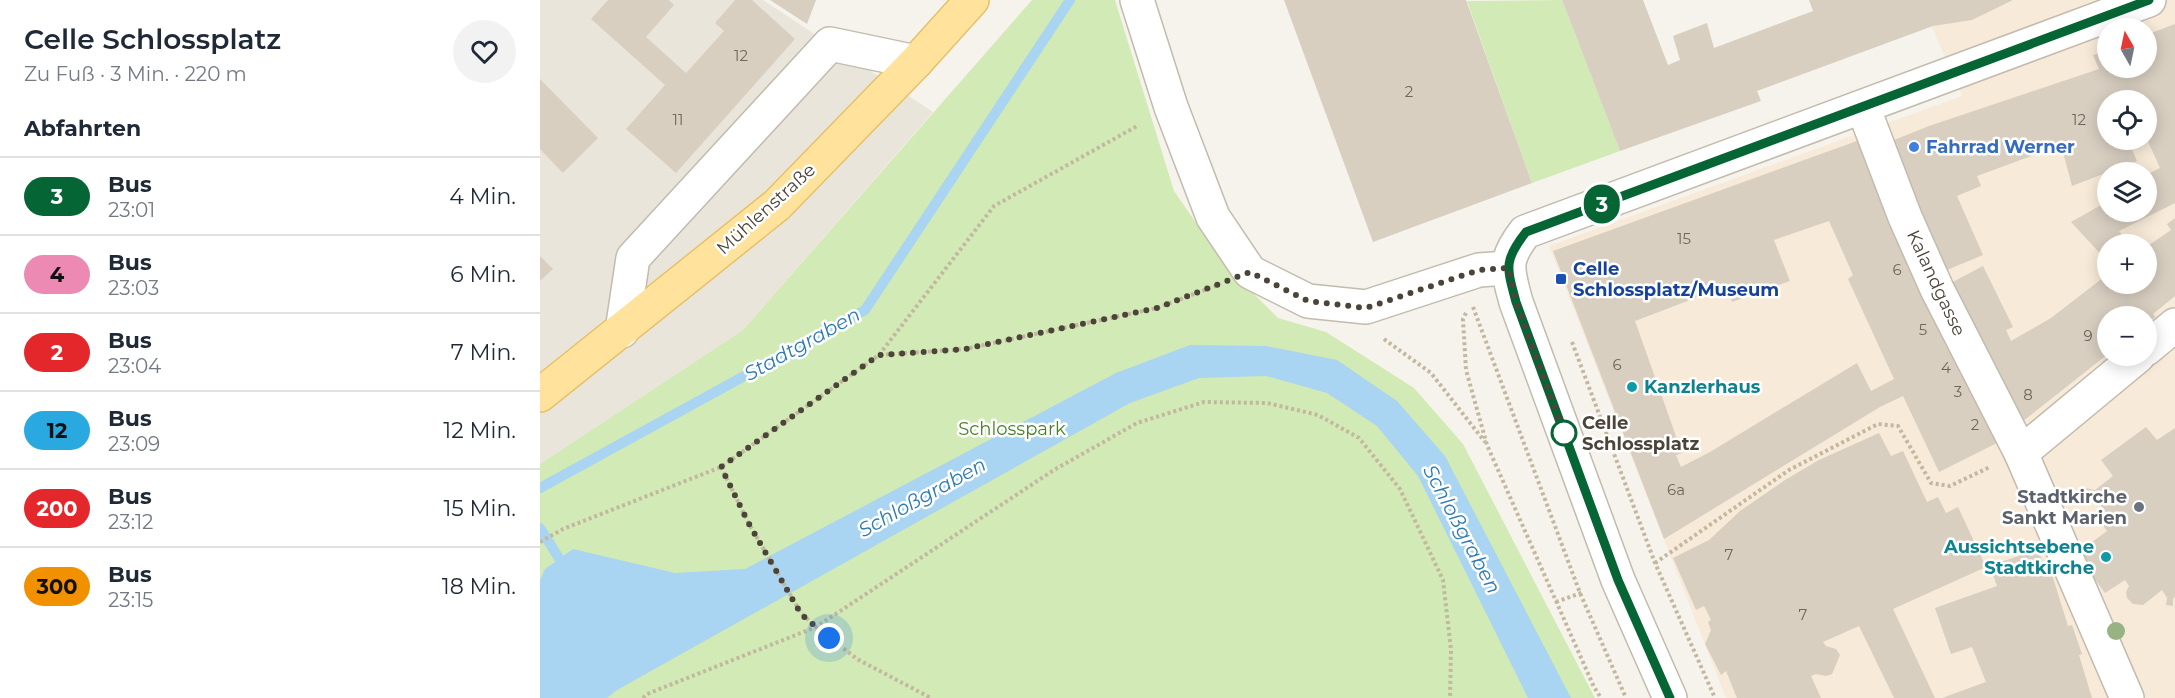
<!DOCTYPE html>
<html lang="de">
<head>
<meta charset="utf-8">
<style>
	:root { --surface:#fff; --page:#f2f2f3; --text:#1f2937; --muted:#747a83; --line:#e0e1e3 }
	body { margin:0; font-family:Montserrat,sans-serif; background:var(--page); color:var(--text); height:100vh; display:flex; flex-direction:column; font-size:22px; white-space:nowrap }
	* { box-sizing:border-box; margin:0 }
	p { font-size:20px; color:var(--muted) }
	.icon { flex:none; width:33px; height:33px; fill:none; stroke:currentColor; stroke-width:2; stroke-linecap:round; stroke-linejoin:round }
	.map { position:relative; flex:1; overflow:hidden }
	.sheet { display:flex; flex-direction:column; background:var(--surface); width:540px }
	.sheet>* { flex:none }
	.badge { padding:0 12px; border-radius:20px; font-size:21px; line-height:39px }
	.needle { width:39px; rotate:351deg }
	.buttons { position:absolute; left:1557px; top:18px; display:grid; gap:12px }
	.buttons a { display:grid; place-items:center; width:60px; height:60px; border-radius:50%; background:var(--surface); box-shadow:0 3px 15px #0003; font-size:30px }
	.you { position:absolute; width:30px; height:30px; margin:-15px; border:4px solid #fff; border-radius:50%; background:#1a73e8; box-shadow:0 0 0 9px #1a73e833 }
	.map>.badge { position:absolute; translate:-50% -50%; box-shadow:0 0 0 3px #fff }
	h2 { padding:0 24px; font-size:22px; line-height:54px }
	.round { display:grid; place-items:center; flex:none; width:63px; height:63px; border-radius:32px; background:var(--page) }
	.headline { display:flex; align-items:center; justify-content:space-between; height:102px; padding:0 24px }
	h1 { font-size:28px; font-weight:600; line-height:45px }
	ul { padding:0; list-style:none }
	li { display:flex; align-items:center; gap:18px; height:78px; padding:0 24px; border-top:2px solid var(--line) }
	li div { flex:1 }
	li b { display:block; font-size:22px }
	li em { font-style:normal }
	li .badge { min-width:66px; font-weight:700; text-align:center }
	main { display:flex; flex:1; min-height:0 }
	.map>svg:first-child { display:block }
	.residential { fill:#eae5da }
	.commercial { fill:#f7ead8; fill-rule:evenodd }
	.green { fill:#d2eab5 }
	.water { fill:#a9d4f2 }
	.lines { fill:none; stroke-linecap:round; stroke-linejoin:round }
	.stream { stroke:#a9d4f2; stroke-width:10 }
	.building { fill:#d8cfc1; fill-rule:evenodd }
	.minor-casing { stroke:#c2bbae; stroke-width:36 }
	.major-casing { stroke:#e6c16a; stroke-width:36 }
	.path { stroke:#c4b79f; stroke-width:4; stroke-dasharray:3 3; stroke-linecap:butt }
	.minor { stroke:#fff; stroke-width:33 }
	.major { stroke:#ffe39c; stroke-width:33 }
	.tree { fill:#97b381 }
	.line-casing { stroke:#fff; stroke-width:14 }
	.line { stroke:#066534; stroke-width:9 }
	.walk { stroke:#4b4439; stroke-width:6; stroke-dasharray:0 10.8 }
	.shop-dot { fill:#3f7fe0; stroke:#fff; stroke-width:2 }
	.transit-dot { fill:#1a4fb4; stroke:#fff; stroke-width:2 }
	.culture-dot { fill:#0f9aa8; stroke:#fff; stroke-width:2 }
	.stop-dot { fill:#fff; stroke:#066534; stroke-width:3 }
	.worship-dot { fill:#6b7280; stroke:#fff; stroke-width:2 }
	.labels { text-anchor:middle; stroke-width:5; stroke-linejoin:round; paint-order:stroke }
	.number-label { font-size:15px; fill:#6e675b }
	.shop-label { font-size:18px; font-weight:bold; fill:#366cbe; stroke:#fff; text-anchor:start }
	.street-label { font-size:18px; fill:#4b4439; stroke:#fff }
	.transit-label { font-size:18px; font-weight:bold; fill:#164399; stroke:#fff; text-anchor:start }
	.culture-label { font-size:18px; font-weight:bold; fill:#0d838f; stroke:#fff; text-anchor:start }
	.stop-label { font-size:18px; font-weight:bold; fill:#4b4439; stroke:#fff; text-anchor:start }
	.park-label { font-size:18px; fill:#4a7f2a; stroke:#fff }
	.worship-label { font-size:18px; font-weight:bold; fill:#5b616d; stroke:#fff; text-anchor:end }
	.water-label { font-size:20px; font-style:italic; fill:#2e7ab2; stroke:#fff }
</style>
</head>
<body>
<main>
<section class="sheet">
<div class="headline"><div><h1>Celle Schlossplatz</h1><p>Zu Fuß · 3 Min. · 220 m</p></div><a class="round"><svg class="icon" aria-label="heart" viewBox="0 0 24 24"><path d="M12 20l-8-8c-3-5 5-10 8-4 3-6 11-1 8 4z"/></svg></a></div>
<h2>Abfahrten</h2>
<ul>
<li><span class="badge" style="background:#066534;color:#fff">3</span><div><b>Bus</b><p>23:01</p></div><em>4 Min.</em></li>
<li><span class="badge" style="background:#ec8ab4;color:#111">4</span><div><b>Bus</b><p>23:03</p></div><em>6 Min.</em></li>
<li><span class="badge" style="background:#e4272a;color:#fff">2</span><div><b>Bus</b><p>23:04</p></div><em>7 Min.</em></li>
<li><span class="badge" style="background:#2aa9e1;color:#111">12</span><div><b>Bus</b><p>23:09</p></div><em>12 Min.</em></li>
<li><span class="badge" style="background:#e4272a;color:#fff">200</span><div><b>Bus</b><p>23:12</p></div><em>15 Min.</em></li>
<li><span class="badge" style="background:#f19100;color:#111">300</span><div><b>Bus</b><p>23:15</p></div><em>18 Min.</em></li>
</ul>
</section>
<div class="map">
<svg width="1635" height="698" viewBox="0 0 1635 698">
	<rect width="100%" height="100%" fill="#f6f3ec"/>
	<path class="residential" d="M 0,0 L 223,0 L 393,112 L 203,330 L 0,464 Z"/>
	<path class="commercial" d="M 1380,0 L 1635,0 L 1635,698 L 1186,698 L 1009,246 L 1422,96 ZM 1568,28 L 1606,28 L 1606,68 L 1568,68 ZM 1568,100 L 1606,100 L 1606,140 L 1568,140 ZM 1568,172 L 1606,172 L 1606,212 L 1568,212 ZM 1568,244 L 1606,244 L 1606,284 L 1568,284 ZM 1568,316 L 1606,316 L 1606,356 L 1568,356 Z"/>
	<g class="green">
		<path d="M 492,0 L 575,0 L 634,191 L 686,266 L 738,318 L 786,332 L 874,388 L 923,444 L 1055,698 L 0,698 L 0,464 L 203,330 Z"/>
		<path d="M 1022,0 L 1080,151 L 992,183 L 927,1 Z"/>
	</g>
	<path class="water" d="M 650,345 L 726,346 L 797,360 L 857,401 L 905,456 L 1031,698 L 988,698 L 878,476 L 837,426 L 787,393 L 726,376 L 659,378 L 590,403 L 77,690 L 67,698 L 0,698 L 0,580 L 5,569 L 33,549 L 135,573 L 205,569 L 576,373 Z"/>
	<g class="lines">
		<g class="stream">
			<path d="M 0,488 L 325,310 L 530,0"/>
			<path d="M 0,528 L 27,571"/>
		</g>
	</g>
	<g class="building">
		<path d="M 68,0 L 129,0 L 134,5 L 106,37 L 146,73 L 184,31 L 175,23 L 195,0 L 212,0 L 255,39 L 136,173 L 86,129 L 125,85 L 51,19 Z"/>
		<path d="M 230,0 L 276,0 L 267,24 Z"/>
		<path d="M 744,0 L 926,0 L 992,183 L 833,242 Z"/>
		<path d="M 1022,0 L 1103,0 L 1128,65 L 1140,60 L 1133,36 L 1167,23 L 1174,48 L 1273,11 L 1269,0 L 1473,0 L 1432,20 L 1393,26 L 1217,91 L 1221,101 L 1080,151 Z"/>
		<path d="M 1635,24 L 1635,203 L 1579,231 L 1589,244 L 1568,244 L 1568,262 L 1531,222 L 1561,205 L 1558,198 L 1568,194 L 1568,212 L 1606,212 L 1606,175 L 1620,168 L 1606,137 L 1606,100 L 1568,100 L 1568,140 L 1588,140 L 1597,161 L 1532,186 L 1521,145 L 1437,176 L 1441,186 L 1417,196 L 1443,255 L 1402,272 L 1344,144 L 1389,126 L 1559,69 L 1553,55 L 1568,50 L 1568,68 L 1606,68 L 1606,35 Z"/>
		<path d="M 0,79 L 58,138 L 23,173 L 0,149 Z"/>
		<path d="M 1328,137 L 1388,282 L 1378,286 L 1407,348 L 1418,344 L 1465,439 L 1399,472 L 1363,396 L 1340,407 L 1124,539 L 1013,251 ZM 1289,221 L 1313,275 L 1308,279 L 1354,379 L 1331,391 L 1317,363 L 1170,452 L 1141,467 L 1136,455 L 1142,453 L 1095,321 L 1187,286 L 1192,302 L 1250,281 L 1234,240 Z"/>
		<path d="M 1635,218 L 1635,296 L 1613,314 L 1615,317 L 1606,324 L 1606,316 L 1568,316 L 1568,354 L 1478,425 L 1407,285 L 1443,266 L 1473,327 L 1466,330 L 1471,341 L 1511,318 L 1568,274 L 1568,284 L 1606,284 L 1606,247 L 1631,230 L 1627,224 Z"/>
		<path d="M 0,256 L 13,269 L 0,281 Z"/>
		<path d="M 1606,427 L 1617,440 L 1635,428 L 1635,597 L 1633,599 L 1633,606 L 1626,605 L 1627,598 L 1622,590 L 1603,605 L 1593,604 L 1587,598 L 1586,592 L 1589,586 L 1585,580 L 1565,593 L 1536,554 L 1567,531 L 1562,524 L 1570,518 L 1555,497 L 1540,495 L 1541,487 L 1555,490 L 1573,476 L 1561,460 Z"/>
		<path d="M 1339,433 L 1351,456 L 1363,451 L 1387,502 L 1398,497 L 1406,513 L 1418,507 L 1446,567 L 1353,609 L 1395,698 L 1354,698 L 1319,626 L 1283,642 L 1286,646 L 1296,649 L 1300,655 L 1292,674 L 1286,676 L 1276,674 L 1271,676 L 1281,698 L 1197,698 L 1186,671 L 1181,675 L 1165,644 L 1171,630 L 1168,622 L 1171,620 L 1164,606 L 1156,610 L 1133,558 L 1169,540 L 1200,511 L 1245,480 L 1279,460 Z"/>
		<path d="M 1498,549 L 1505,569 L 1510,568 L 1528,626 L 1532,625 L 1542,654 L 1539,655 L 1552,698 L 1402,698 L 1446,682 L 1432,647 L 1411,654 L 1395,608 L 1457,586 L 1450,566 Z"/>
	</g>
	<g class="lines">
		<g class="minor-casing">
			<g id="minor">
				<path d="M 597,0 L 631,107 L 673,217 L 710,272 L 768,301 L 826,307 L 939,270 L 967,268"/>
				<path d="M 1323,107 L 1365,217 L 1397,289 L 1481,453 L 1587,698"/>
				<path d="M 82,331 L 93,258 L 290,44 L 376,62"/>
				<path d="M 1606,349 L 1635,325"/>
				<path d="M 1481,453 L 1598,356"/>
				<path d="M 1130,698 L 1078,580 L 976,302 C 967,268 963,261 985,232 L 1609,0"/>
			</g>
		</g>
		<g class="major-casing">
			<path id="major" d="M 0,395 L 237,205 L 376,62 L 432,0"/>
		</g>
		<g class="path">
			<path d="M 933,307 L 1040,593 L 1086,698"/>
			<path d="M 926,313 L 923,319 L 926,370 L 947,445 L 1054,687 L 1061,698"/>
			<path d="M 844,339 L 891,373 L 945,442"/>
			<path d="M 1032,342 L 1115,563 L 1175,698"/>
			<path d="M 340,355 L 425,349 L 617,308 L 678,285"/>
			<path d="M 181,467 L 209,524 L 261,613 L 276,627 L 317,659 L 391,698"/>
			<path d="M 0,542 L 23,529 L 181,467 L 339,355 L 454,206 L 599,125"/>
			<path d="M 1115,563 L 1249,470 L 1338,424 L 1358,426 L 1391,483 L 1410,486 L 1450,467"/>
			<path d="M 1016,602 L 1044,592"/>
			<path d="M 103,698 L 107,694 L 276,627 L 514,470 L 597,423 L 664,402 L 727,403 L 778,415 L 819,438 L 860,489 L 903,580 L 911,650 L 910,698"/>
		</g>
		<use href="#minor" class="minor"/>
		<use href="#major" class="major"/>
	</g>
	<circle class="tree" cx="1576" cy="631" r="9"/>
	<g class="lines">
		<g class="line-casing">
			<path id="line" d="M 1130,698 L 1078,580 L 976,302 C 967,268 963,261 986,232 L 1609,0"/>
		</g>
		<use href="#line" class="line"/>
		<path class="walk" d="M 289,638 L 261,614 L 209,524 L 181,467 L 339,355 L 425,349 L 617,308 L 710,272 L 768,301 L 826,308 L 939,270 L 968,268 L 976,302 L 1024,433"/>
	</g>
	<circle class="shop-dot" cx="1374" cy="147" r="6"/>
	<rect class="transit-dot" x="1015" y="273" width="12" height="12" rx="3"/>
	<g class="culture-dot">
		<circle cx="1092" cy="387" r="6"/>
		<circle cx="1566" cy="557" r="6"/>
	</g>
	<circle class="stop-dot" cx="1024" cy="433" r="12"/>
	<circle class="worship-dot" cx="1599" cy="507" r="6"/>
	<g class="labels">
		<g class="number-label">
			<text x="201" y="61">12</text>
			<text x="869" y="97">2</text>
			<text x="138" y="125">11</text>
			<text x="1539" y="125">12</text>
			<text x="1144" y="244">15</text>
			<text x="1357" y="275">6</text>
			<text x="1383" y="335">5</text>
			<text x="1548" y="341">9</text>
			<text x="1077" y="370">6</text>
			<text x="1406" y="373">4</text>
			<text x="1418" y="397">3</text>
			<text x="1488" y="400">8</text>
			<text x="1435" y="430">2</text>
			<text x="1136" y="495">6a</text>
			<text x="1189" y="560">7</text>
			<text x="1263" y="620">7</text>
		</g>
		<g class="shop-label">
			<text x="1386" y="153">Fahrrad Werner</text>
		</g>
		<g class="street-label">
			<text transform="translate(226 209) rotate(-42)" y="6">Mühlenstraße</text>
			<text transform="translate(1396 283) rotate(65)" y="6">Kalandgasse</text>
		</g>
		<g class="transit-label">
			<text x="1033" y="275">Celle<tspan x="1033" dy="21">Schlossplatz/Museum</tspan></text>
		</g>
		<g class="culture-label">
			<text x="1104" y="393">Kanzlerhaus</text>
			<text x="1554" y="553" text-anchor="end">Aussichtsebene<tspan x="1554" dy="21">Stadtkirche</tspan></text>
		</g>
		<g class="stop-label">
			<text x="1042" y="429">Celle<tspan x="1042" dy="21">Schlossplatz</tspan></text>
		</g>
		<g class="park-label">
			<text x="472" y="435">Schlosspark</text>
		</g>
		<g class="worship-label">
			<text x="1587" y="503">Stadtkirche<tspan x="1587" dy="21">Sankt Marien</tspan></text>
		</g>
		<g class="water-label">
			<text transform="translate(262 344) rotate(-29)" y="7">Stadtgraben</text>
			<text transform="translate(382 497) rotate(-29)" y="7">Schloßgraben</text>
			<text transform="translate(922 529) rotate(62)" y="7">Schloßgraben</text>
		</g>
	</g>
</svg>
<div class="buttons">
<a><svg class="needle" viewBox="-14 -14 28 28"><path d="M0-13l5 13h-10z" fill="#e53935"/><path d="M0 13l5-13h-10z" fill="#747a83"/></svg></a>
<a><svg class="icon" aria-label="locate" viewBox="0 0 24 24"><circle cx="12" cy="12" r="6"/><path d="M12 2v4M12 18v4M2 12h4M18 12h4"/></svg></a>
<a><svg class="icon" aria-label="layers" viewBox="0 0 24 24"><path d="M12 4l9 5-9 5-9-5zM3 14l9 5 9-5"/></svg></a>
<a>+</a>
<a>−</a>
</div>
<div class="you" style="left:289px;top:638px"></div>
<b class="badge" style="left:1062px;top:204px;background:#066534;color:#fff">3</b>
</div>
</main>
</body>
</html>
